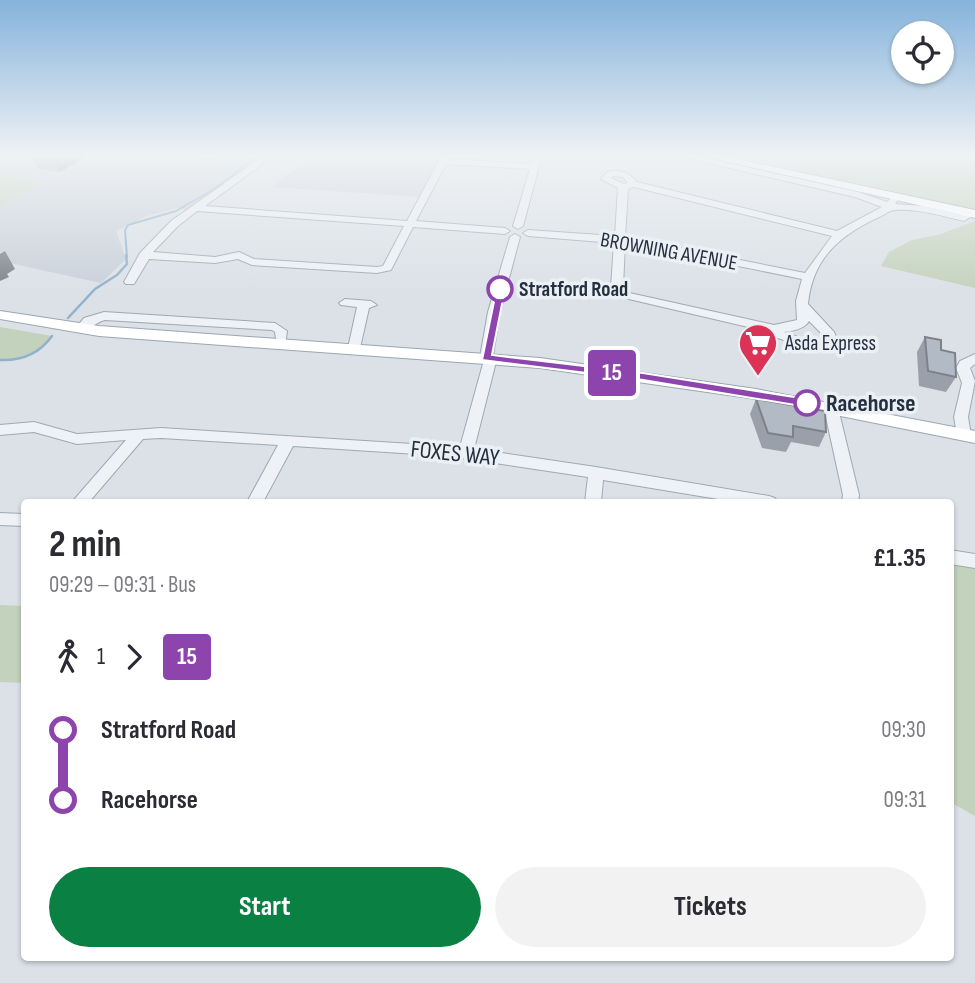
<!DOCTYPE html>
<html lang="en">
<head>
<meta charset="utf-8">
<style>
	:root { --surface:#fff; --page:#f2f2f3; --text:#2b2b33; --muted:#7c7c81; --accent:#0b8043 }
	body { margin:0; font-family:"Sofia Sans Condensed",sans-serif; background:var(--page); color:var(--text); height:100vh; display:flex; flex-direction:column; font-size:26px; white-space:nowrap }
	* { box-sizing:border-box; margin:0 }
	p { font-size:23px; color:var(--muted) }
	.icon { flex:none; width:38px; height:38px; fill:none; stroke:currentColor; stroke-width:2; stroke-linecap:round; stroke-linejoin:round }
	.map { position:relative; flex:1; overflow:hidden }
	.details { position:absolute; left:21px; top:499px; width:933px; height:462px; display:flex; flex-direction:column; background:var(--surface); border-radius:7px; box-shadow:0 2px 5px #0004 }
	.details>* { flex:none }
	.badge { padding:0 14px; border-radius:5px; font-size:24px; line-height:46px }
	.fabs { position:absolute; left:891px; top:21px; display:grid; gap:14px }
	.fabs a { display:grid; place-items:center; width:63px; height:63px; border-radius:50%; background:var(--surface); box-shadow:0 2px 5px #0004; font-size:35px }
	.map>.badge { position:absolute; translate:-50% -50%; box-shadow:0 0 0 4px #fff }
	.legs { display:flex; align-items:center; gap:10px; height:77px; padding:0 28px; font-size:23px }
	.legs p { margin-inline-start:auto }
	.head { display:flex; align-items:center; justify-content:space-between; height:119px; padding:0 28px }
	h1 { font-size:38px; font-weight:700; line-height:52px }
	.cta { display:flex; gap:14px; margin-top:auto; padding:14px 28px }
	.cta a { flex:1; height:80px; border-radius:42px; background:var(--accent); color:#fff; font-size:28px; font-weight:700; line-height:80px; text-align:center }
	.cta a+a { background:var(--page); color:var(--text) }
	ul { padding:0 28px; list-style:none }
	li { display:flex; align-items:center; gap:24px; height:70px; font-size:26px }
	li i { display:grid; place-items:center; width:10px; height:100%; margin:0 9px; background:currentColor }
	li i::after { content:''; width:18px; height:18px; margin:-9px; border:5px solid; border-radius:50%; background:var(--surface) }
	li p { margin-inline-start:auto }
	li:first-child i { background:linear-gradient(#0000 50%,currentColor 0) }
	li:last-child i { background:linear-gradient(currentColor 50%,#0000 0) }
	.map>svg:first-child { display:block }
	.built { fill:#c9d0da }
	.green { fill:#c3d2bc }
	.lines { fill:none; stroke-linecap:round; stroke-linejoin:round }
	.stream-far1 { stroke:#92b1cb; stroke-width:2 }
	.stream { stroke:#92b1cb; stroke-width:2.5 }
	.minor-casing { stroke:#a0a8b1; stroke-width:2 }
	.major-casing { stroke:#9aa6b4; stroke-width:2 }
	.minor { fill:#eef1f5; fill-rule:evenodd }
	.major { fill:#fff; fill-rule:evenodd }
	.wall { fill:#99a0a9 }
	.shaded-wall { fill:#7d828a }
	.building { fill:#b2bac5; stroke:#7d828a; stroke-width:2 }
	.line-1 { fill:#8e44ad; stroke:#fff; stroke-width:2 }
	.stop-1-dot { fill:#fff; stroke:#8e44ad; stroke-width:3.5 }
	.labels { text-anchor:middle; stroke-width:7; stroke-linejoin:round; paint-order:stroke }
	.far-street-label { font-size:21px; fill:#242f3f; stroke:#ebf0f5 }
	.far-stop-label { font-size:21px; font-weight:bold; fill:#242f3f; stroke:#ebf0f5; text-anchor:start }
	.far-poi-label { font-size:21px; fill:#242f3f; stroke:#ebf0f5; text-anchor:start }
	.stop-label { font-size:24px; font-weight:bold; fill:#242f3f; stroke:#ebf0f5; text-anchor:start }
	.street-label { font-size:24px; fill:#242f3f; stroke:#ebf0f5 }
</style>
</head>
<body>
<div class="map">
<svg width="975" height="983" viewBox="0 0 975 983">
	<rect width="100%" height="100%" fill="#dbe1e7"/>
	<g class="built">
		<path d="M 0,155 L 186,155 L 249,165 L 187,210 L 177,208 L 147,216 L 116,231 L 126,259 L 101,283 L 0,261 Z"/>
		<path d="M 313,155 L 441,155 L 420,197 L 272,187 Z"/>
	</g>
	<g class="green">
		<path d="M 718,155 L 975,155 L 975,211 L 737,159 Z"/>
		<path d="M 0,175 L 43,183 L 0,206 Z"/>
		<path d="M 975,221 L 975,288 L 881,266 L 889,252 L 912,240 L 941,234 Z"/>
		<path d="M 0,327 L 52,336 C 41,354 21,362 0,360 Z"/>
		<path d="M 950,564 L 975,566 L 975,816 L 950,802 Z"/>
		<path d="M 0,605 L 24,606 L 24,683 L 0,682 Z"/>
	</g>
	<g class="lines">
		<path class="stream-far1" d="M 127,257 L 125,230 L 128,225 L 176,211 L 214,189 L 259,155"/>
		<g class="stream">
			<path d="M 68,318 L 95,289 L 117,275 L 127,264 L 126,255"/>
			<path d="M 0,360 C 22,361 39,354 52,336"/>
		</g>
		<g class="minor-casing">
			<g id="minor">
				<path d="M 265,155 L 275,155 L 205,206 L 407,221 L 442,155 L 450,155 L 448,159 L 531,164 L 534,155 L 542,155 L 523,226 L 518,229 L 513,226 L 530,169 L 446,164 L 416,221 L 505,228 L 510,231 L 505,234 L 413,227 L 391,270 L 377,273 L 252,265 L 238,259 L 215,263 L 149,259 L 134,284 L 126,284 L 124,282 L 140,253 L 171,221 ZM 197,211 L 404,226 L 383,266 L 377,267 L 254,259 L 239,252 L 215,257 L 153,252 L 178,226 Z"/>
				<path d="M 673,155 L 690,155 L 858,192 L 887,202 L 895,194 L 900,197 L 895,204 L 923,206 L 962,215 L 971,210 L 975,214 L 964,221 C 942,216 917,208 894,210 C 888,211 881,217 875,219 C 837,237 812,261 808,304 L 834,332 L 839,344 L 837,347 L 814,351 L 767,334 L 765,331 L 616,296 L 611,287 L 614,243 L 528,236 L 523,233 L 528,230 L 615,236 L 618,188 L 601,179 L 607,172 C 621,169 628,172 637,182 L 837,231 L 882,207 L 855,197 ZM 613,176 L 623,177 L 628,183 L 624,184 L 611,178 ZM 634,187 L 832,236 L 805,273 L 625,237 L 628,189 ZM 625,243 L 802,279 L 796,301 L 797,320 L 774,325 L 625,292 L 623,287 ZM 809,321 L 824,336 L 826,341 L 815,343 L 784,332 C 792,331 805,329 809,321 Z"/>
				<path d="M 515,234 L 520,237 L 500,312 L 493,355 L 497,358 L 474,449 L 596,467 L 769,496 L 775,498 L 777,502 L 736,502 L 603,480 L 601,502 L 585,502 L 588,477 L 448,456 L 293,446 L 263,502 L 247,502 L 278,445 L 161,438 L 143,439 L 89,502 L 72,502 L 126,440 L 77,444 L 34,432 L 0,435 L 0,425 L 34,422 L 77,434 L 161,428 L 460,447 L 484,360 L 480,357 L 488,312 L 510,237 Z"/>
				<path d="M 345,299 L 371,301 L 377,305 L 369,308 L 360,348 L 354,352 L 348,348 L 357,307 L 341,305 L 339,303 Z"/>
				<path d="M 104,312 L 275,323 L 287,331 L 285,346 L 277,346 L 275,332 L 272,330 L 105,320 C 94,323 88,331 81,333 L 75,329 L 84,318 Z"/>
				<path d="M 975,354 L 975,364 L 970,368 L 975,381 L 968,417 L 971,435 L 964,440 L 957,435 L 954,417 L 962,383 L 956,368 L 960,361 Z"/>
				<path d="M 831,403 L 838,408 L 859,495 L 858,502 L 842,502 L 843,495 L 824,408 Z"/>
				<path d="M 0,513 L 24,514 L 24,526 L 0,525 Z"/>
				<path d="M 950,550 L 975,554 L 975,568 L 950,564 Z"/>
			</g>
		</g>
		<g class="major-casing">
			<g id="major">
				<path d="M 698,155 L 719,155 L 975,210 L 975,218 Z"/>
				<path d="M 0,311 L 99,326 L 540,358 L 756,389 L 975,431 L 975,443 L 756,399 L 540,368 L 99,336 L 0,319 Z"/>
			</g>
		</g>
		<use href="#minor" class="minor"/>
		<use href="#major" class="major"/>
	</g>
	<g class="wall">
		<path d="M 32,155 L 84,155 L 85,157 L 60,172 L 38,169 Z"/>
		<path d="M 925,337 L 941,350 L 956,377 L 946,392 L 919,386 L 917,352 Z"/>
		<path d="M 756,399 L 826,432 L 819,447 L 791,442 L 786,452 L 762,448 L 750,414 Z"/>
	</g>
	<g class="shaded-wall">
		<path d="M 52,155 L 84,155 L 85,157 L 60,172 Z"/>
		<path d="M 5,251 L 15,269 L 7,274 L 9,277 L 0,281 L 0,254 Z"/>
	</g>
	<g class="building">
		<path d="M 925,337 L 941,340 L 941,350 L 955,353 L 956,377 L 928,371 Z"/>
		<path d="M 756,399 L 825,411 L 826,432 L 793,426 L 793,437 L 768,433 Z"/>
	</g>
	<linearGradient id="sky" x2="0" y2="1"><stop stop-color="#85b3dc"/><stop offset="0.53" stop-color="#eff2f4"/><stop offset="1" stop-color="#eff2f4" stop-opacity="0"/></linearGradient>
	<rect width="975" height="293" fill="url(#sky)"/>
	<path class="line-1" d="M 497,287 L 505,289 L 492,355 L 643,373 L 807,399 L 813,403 L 807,407 L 643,380 L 482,360 Z"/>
	<defs>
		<g id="supermarket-pin" transform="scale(2.0125)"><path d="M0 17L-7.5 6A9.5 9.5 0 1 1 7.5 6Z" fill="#da3355" stroke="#ebf0f5"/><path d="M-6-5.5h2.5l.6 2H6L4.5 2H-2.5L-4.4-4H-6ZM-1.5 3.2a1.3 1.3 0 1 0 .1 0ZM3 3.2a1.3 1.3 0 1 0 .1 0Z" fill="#fff"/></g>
	</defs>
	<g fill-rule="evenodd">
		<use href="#supermarket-pin" x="758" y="343"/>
	</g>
	<g class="stop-1-dot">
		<circle cx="500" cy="289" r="12"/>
		<circle cx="807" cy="403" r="12"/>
	</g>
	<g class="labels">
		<g class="far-street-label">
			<text transform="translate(669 251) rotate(10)" y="7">BROWNING AVENUE</text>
		</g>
		<g class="far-stop-label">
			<text x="519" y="296">Stratford Road</text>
		</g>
		<g class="far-poi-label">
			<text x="785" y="350">Asda Express</text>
		</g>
		<g class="stop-label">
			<text x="826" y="411">Racehorse</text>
		</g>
		<g class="street-label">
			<text transform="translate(455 453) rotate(6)" y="8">FOXES WAY</text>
		</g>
	</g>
</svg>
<div class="fabs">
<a><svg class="icon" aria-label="locate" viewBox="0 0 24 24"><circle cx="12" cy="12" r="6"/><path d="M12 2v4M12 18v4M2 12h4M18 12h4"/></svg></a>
</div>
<b class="badge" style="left:612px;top:373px;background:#8e44ad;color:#fff">15</b>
<section class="details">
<div class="head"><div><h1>2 min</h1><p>09:29 – 09:31 · Bus</p></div><b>£1.35</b></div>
<div class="legs"><svg class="icon" aria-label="walk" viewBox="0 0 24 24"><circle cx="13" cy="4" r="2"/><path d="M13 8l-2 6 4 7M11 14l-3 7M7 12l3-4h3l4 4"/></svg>1<svg class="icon" aria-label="forward" viewBox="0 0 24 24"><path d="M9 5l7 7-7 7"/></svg><b class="badge" style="background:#8e44ad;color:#fff">15</b></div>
<ul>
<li><i style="color:#8e44ad"></i><b>Stratford Road</b><p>09:30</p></li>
<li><i style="color:#8e44ad"></i><b>Racehorse</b><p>09:31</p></li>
</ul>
<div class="cta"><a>Start</a><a>Tickets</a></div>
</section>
</div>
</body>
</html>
